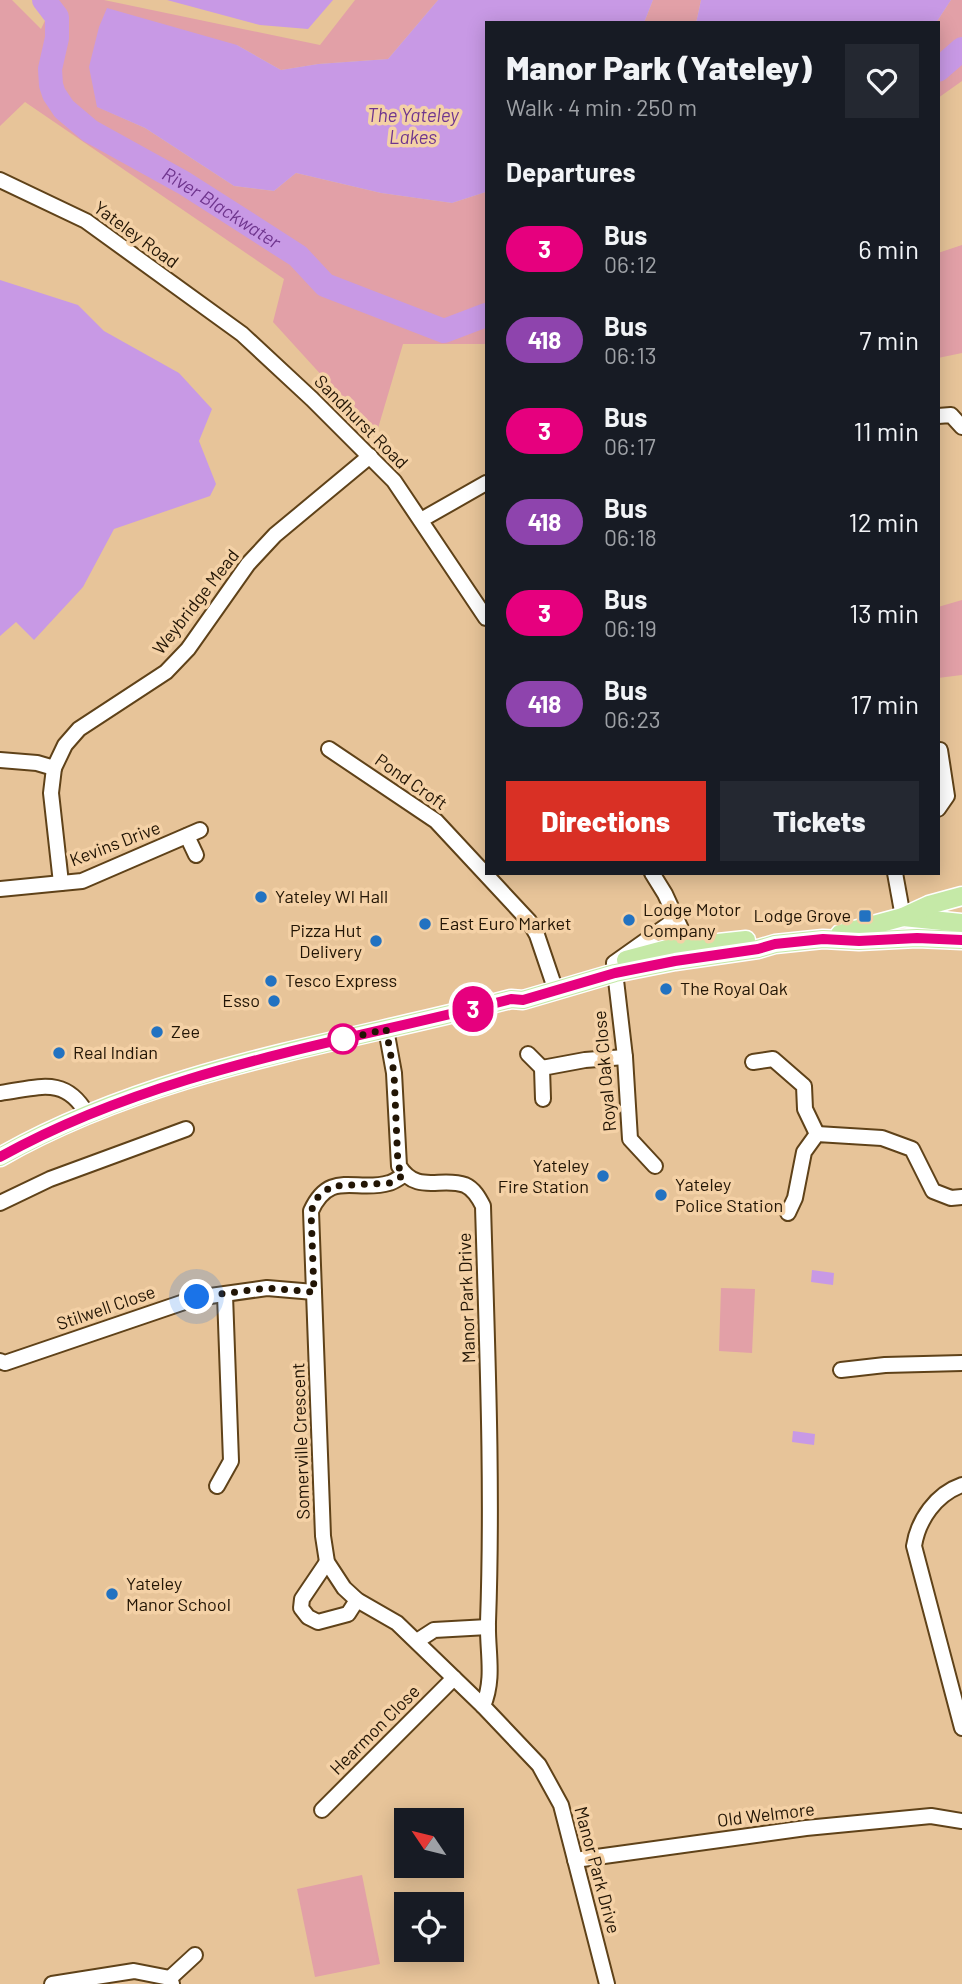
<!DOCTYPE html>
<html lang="en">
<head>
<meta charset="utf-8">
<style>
	:root { --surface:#171b24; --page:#242831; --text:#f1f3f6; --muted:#9ea1a6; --accent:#d93025 }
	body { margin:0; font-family:Barlow,sans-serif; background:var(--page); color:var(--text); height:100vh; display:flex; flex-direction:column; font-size:26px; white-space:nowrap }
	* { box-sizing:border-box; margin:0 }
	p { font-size:23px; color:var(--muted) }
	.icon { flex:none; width:38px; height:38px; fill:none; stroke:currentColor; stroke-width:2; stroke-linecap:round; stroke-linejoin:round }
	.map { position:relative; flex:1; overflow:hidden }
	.side { position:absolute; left:485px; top:21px; width:455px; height:854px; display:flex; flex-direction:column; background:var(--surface); border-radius:0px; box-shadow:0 4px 18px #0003 }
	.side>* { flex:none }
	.badge { padding:0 14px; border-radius:23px; font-size:24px; line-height:46px }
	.needle { width:46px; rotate:305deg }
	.buttons { position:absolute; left:394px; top:1808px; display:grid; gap:14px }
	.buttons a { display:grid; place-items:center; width:70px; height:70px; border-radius:0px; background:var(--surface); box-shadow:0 4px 18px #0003; font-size:35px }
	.you { position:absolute; width:35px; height:35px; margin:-18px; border:5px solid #fff; border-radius:50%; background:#1a73e8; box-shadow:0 0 0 10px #1a73e833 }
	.map>.badge { position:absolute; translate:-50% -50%; box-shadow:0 0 0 4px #fff }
	h2 { padding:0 21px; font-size:26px; line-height:63px }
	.round { display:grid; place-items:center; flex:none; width:74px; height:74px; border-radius:0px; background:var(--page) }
	.summary { display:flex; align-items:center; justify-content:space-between; height:119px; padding:0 21px }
	h1 { font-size:33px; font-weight:800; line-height:52px }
	.cta { display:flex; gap:14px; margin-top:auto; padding:14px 21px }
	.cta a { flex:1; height:80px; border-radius:0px; background:var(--accent); color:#fff; font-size:28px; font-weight:800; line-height:80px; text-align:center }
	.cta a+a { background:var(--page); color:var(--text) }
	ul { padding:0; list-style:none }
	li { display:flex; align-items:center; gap:21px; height:91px; padding:0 21px }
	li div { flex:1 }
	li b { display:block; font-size:26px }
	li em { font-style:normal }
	li .badge { min-width:77px; font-weight:700; text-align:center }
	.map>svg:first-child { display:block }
	.green { fill:#e2a0a7 }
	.water { fill:#c899e5 }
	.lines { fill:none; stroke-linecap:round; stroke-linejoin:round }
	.river { stroke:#c899e5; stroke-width:24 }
	.minor-casing { stroke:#5f4219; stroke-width:18 }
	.major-casing { stroke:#fff; stroke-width:21 }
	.minor { stroke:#fff; stroke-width:14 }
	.major { stroke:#c5e9a7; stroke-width:18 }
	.line-casing { stroke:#fff; stroke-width:16 }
	.line { stroke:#e6007e; stroke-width:10 }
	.walk { stroke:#221505; stroke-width:7; stroke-dasharray:0 12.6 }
	.poi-dot { fill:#2272c1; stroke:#f4d1a6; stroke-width:2.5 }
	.stop-dot { fill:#fff; stroke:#e6007e; stroke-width:3.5 }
	.labels { text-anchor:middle; stroke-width:7; stroke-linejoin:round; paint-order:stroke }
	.street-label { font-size:18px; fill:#221505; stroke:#f4d1a6 }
	.poi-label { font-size:18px; fill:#221505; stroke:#f4d1a6; text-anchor:start }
	.water-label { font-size:19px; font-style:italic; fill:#6f358e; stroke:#f4d1a6 }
</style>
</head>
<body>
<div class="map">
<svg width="962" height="1984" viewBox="0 0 962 1984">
	<rect width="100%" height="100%" fill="#e7c499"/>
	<g class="green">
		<path d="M 0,0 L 12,0 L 41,29 L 55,0 L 104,0 L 320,45 L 355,0 L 438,0 L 388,59 L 318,64 L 281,70 L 237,45 L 98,107 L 145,128 L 234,186 L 274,191 L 296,173 L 381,193 L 452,203 L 486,192 L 486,344 L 403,344 L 376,435 L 273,322 L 284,279 L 25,102 L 0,126 Z"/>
		<path d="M 653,0 L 701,0 L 696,23 L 644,23 Z"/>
		<path d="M 951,0 L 962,0 L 962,81 L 938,98 L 938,23 L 936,23 Z"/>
		<path d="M 962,245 L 962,353 L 938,358 L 938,253 Z"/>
		<path d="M 962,600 L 962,675 L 938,678 L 938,607 Z"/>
		<path d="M 721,1288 L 755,1289 L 752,1353 L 719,1351 Z"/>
		<path d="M 362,1875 L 380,1964 L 315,1977 L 297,1889 Z"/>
	</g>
	<g class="water">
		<path d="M 167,0 L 333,0 L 308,29 L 260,25 Z"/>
		<path d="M 438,0 L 653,0 L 644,23 L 486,23 L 486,192 L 452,203 L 381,193 L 296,173 L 274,191 L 234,186 L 145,128 L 97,107 L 89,67 L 99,27 L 107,8 L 237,45 L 281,70 L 318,64 L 388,59 Z"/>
		<path d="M 701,0 L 951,0 L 936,23 L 696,23 Z"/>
		<path d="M 0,280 L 78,305 L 104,331 L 179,373 L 212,409 L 199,441 L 216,484 L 210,496 L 114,529 L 83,587 L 34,640 L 16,622 L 0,636 Z"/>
		<path d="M 812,1270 L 834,1273 L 833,1285 L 811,1282 Z"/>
		<path d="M 793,1431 L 815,1434 L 814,1445 L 792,1442 Z"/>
	</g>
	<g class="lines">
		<g class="river">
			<path id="s1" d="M 44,0 L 57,17 L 57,38 L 50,69 L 51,85 L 54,94 L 64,109 L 90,131 L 184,183 L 298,256 L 325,285 L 444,331 L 486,315"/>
			<path d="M 938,70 L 962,49"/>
		</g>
		<g class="minor-casing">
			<g id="minor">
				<path d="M 0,180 L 86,221 L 242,334 L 312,399 L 394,481 L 486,618"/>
				<path d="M 938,416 L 951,415 L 962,427"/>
				<path d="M 421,520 L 486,483"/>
				<path d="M 329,749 L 436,821 L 529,921 L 537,935 L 556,991"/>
				<path d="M 0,760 L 37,763 L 54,768 L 65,745 L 79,729 L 166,672 L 188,649 L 248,564 L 275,535 L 370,456"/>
				<path d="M 54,768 L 51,793 L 61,883"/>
				<path d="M 938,809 L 947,796 L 940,750"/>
				<path d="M 187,836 L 196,855"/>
				<path d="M 652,873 L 665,894 L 692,953"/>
				<path d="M 895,873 L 903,917"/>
				<path d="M 0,889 L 82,881 L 200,830"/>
				<path d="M 386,1029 L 394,1073 L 399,1166 C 417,1195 441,1176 465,1185 C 474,1189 479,1198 483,1206 C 487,1345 493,1483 488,1622 C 487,1651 495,1678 483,1706 L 539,1765 L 561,1805 L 607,1984"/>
				<path d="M 528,1054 L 542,1068"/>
				<path d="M 753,1062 L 773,1059 L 804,1086 L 805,1109 L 817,1134"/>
				<path d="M 0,1093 C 38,1088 65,1075 87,1114"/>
				<path d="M 543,1099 L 542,1068 L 585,1060 L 625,1057"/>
				<path d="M 655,1166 L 630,1139 L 625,1057 L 614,963 L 669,924"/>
				<path d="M 404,1175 C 400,1177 394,1182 389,1183 C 356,1193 330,1169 311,1211 L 323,1536 L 327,1562 L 344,1588 L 357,1600 L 397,1623 L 483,1706"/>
				<path d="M 0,1203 L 50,1179 L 186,1129"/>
				<path d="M 788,1213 L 795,1198 L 804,1152 L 817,1134 L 882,1138 L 912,1149 L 933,1191 L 951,1198 L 962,1197"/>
				<path d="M 0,1361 L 5,1363 L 196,1298 L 267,1288 L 314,1292"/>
				<path d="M 841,1370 L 885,1365 L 962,1363"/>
				<path d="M 962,1485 C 936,1494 918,1520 914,1546 L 962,1728"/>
				<path d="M 217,1486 L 231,1461 L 225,1295"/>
				<path d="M 327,1562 L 302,1599 L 301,1608 L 308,1617 L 318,1622 L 348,1614 L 357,1600"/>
				<path d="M 417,1641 L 434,1630 L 488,1627"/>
				<path d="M 322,1810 L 454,1678"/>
				<path d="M 575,1860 L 806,1828 L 931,1816 L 962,1821"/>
				<path d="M 170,1978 L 195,1955"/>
				<path d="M 52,1984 L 134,1971 L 170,1978 L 172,1984"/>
			</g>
		</g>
		<g class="major-casing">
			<g id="major">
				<path d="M 903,917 L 962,923"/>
				<path d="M 840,934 L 903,917 L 929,905 L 962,896"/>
				<path d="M 626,960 L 671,948 L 746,940"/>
				<path d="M 0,1157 C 157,1068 339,1044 511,999 L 523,1000 L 615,973 L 675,961 L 758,949 L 775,944 L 823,939 L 859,941 L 917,938 L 962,940"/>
			</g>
		</g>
		<use href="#minor" class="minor"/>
		<use href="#major" class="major"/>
	</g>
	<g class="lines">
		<g class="line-casing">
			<path id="line" d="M 0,1157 C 158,1069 338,1044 511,999 L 523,1000 L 615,973 L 675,961 L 758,949 L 775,944 L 823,939 L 859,941 L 917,938 L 962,940"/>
		</g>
		<use href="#line" class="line"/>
		<path class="walk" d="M 197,1297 L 267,1288 L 314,1292 L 311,1211 L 318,1197 L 332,1186 L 390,1183 L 404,1175 L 398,1166 L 394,1073 L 386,1029 L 341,1040 L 343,1039"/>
	</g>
	<g class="poi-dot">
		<circle cx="261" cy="897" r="7"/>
		<rect x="858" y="909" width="14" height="14" rx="3.5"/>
		<circle cx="629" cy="920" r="7"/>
		<circle cx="425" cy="924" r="7"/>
		<circle cx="376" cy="941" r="7"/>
		<circle cx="271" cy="981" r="7"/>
		<circle cx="666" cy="989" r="7"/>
		<circle cx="274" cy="1001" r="7"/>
		<circle cx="157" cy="1032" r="7"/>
		<circle cx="59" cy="1053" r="7"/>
		<circle cx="603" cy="1176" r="7"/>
		<circle cx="661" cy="1195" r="7"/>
		<circle cx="112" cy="1594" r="7"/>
	</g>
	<circle class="stop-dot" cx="343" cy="1039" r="14"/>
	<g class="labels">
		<g class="street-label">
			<text transform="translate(136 235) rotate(36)" y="6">Yateley Road</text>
			<text transform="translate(361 422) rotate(45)" y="6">Sandhurst Road</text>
			<text transform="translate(196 602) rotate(-52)" y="6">Weybridge Mead</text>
			<text transform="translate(411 782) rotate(35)" y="6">Pond Croft</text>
			<text transform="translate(115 844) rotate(-21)" y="6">Kevins Drive</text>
			<text transform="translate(605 1071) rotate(-95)" y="6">Royal Oak Close</text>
			<text transform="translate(467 1298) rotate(-92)" y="6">Manor Park Drive</text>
			<text transform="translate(106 1308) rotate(-19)" y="6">Stilwell Close</text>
			<text transform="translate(301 1441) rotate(-92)" y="6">Somerville Crescent</text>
			<text transform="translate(375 1730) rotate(-45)" y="6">Hearmon Close</text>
			<text transform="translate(766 1815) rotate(-7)" y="6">Old Welmore</text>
			<text transform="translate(597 1870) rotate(75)" y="6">Manor Park Drive</text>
		</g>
		<g class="poi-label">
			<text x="275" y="903">Yateley WI Hall</text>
			<text x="643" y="916">Lodge Motor<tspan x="643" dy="21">Company</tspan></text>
			<text x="851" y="922" text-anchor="end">Lodge Grove</text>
			<text x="439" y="930">East Euro Market</text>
			<text x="362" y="937" text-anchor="end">Pizza Hut<tspan x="362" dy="21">Delivery</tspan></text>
			<text x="285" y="987">Tesco Express</text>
			<text x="680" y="995">The Royal Oak</text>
			<text x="260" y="1007" text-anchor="end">Esso</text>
			<text x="171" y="1038">Zee</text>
			<text x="73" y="1059">Real Indian</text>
			<text x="589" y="1172" text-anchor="end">Yateley<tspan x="589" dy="21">Fire Station</tspan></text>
			<text x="675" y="1191">Yateley<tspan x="675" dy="21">Police Station</tspan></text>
			<text x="126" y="1590">Yateley<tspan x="126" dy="21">Manor School</tspan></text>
		</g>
		<g class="water-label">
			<text x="413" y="122">The Yateley<tspan x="413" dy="22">Lakes</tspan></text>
			<text dy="7" stroke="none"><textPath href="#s1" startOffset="304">River Blackwater</textPath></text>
		</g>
	</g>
</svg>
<div class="buttons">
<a><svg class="needle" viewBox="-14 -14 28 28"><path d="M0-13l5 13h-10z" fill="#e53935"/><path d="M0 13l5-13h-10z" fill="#9ea1a6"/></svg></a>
<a><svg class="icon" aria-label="locate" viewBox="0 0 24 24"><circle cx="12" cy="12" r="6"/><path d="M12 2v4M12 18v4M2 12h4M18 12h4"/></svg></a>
</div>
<div class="you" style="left:197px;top:1297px"></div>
<b class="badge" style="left:473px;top:1009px;background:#e6007e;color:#fff">3</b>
<section class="side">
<div class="summary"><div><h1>Manor Park (Yateley)</h1><p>Walk · 4 min · 250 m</p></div><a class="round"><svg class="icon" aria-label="heart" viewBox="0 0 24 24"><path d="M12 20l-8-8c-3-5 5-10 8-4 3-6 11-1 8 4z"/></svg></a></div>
<h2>Departures</h2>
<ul>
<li><span class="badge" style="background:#e6007e;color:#fff">3</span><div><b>Bus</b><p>06:12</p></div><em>6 min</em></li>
<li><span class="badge" style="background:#8e44ad;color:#fff">418</span><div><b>Bus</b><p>06:13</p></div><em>7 min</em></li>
<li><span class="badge" style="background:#e6007e;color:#fff">3</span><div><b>Bus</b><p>06:17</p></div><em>11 min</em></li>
<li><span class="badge" style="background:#8e44ad;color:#fff">418</span><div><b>Bus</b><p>06:18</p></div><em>12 min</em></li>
<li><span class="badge" style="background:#e6007e;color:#fff">3</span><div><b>Bus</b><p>06:19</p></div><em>13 min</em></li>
<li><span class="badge" style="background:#8e44ad;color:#fff">418</span><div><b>Bus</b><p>06:23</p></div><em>17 min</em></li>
</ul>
<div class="cta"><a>Directions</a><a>Tickets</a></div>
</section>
</div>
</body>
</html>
